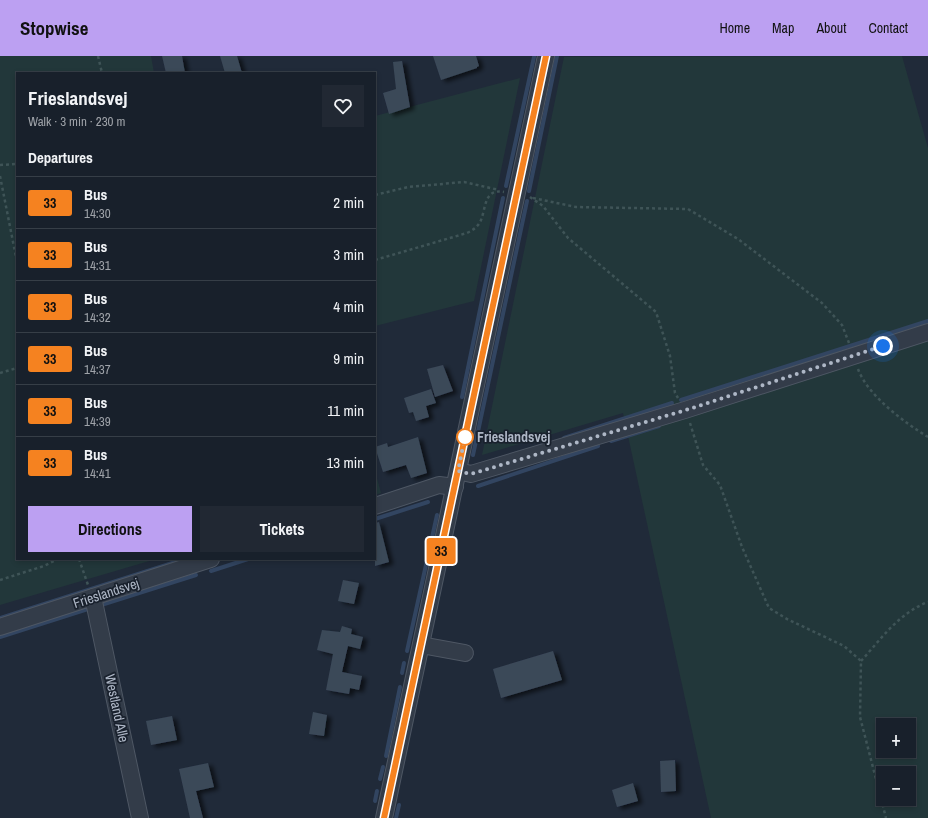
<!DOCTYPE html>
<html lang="en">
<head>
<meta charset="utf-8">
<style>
	:root { --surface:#18202b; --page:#212833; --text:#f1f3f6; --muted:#9fa3a9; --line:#363e47; --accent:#bca0f2 }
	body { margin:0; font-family:"Archivo Narrow",sans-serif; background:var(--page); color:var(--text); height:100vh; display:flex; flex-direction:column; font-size:15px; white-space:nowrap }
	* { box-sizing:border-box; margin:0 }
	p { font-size:13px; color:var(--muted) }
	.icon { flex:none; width:22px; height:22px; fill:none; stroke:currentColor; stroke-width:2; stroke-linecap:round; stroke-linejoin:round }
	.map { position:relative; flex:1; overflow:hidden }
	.side { position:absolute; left:16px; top:16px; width:360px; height:488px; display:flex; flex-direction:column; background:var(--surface); border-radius:0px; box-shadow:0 2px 6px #0003,0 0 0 1px var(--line) }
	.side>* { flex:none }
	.badge { padding:0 8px; border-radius:3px; font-size:14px; line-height:26px }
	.fabs { position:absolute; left:876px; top:662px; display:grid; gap:8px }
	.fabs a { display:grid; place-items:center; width:40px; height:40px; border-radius:0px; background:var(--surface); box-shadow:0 2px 6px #0003,0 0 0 1px var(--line); font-size:20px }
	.you { position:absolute; width:20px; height:20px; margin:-10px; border:3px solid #fff; border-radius:50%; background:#1a73e8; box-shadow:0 0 0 6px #1a73e833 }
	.map>.badge { position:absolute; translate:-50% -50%; box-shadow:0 0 0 2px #fff }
	h2 { padding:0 12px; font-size:15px; line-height:36px }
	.round { display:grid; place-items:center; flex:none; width:42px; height:42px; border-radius:0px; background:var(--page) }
	.headline { display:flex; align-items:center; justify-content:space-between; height:68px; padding:0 12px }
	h1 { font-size:19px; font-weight:800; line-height:30px }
	.button { display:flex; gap:8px; margin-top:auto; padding:8px 12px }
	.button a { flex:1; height:46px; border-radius:0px; background:var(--accent); color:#111; font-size:16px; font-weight:800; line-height:46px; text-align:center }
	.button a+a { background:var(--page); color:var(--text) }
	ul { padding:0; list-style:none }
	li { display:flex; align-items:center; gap:12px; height:52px; padding:0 12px; border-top:1px solid var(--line) }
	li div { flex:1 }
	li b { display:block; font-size:15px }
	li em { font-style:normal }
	li .badge { min-width:44px; font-weight:700; text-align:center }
	header { display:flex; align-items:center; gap:24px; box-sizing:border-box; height:56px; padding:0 20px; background:var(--accent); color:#111 }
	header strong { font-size:19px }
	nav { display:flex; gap:22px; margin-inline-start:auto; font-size:14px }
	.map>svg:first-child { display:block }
	.green { fill:#22373a; fill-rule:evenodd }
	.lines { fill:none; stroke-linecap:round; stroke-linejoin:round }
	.stream { stroke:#324561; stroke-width:4 }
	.building { fill:#3b4859; filter:url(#shadow) }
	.minor-casing { stroke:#4e5764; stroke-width:18 }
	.path { stroke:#3f5457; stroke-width:2.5; stroke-dasharray:3 3; stroke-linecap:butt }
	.minor { stroke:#333c49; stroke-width:16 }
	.line-casing { stroke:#fff; stroke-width:9 }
	.line { stroke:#f58220; stroke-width:6 }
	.walk { stroke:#aeb7c6; stroke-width:4; stroke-dasharray:0 7.2 }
	.stop-dot { fill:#fff; stroke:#f58220; stroke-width:2 }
	.labels { text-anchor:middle; stroke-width:3.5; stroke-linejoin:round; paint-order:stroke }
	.stop-label { font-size:14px; font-weight:bold; fill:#aeb7c6; stroke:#19212d; text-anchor:start }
	.street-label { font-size:14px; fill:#aeb7c6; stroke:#19212d }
</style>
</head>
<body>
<header>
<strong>Stopwise</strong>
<nav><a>Home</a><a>Map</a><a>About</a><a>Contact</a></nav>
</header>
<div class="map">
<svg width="928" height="762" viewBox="0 0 928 762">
	<defs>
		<filter id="shadow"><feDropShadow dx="4.5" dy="2.5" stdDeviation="2" flood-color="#0009"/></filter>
	</defs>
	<rect width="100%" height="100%" fill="#202a39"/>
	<g class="green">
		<path d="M 0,0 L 151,0 L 154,17 L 17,17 L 17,503 L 156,503 L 0,549 Z"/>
		<path d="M 902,0 L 928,92 L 928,762 L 711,762 L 623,357 L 482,399 L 564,1 ZM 883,669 L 909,669 L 909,695 L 883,695 ZM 883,717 L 909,717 L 909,743 L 883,743 Z"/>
		<path d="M 520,22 L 474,245 L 375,270 L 375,60 Z"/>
		<path d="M 375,415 L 381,437 L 375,439 Z"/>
	</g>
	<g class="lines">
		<g class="stream">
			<path d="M 506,130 L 534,1"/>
			<path d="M 529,135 L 557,0"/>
			<path d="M 462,341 L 503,142"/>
			<path d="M 681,344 L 928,265"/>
			<path d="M 564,382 L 672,347"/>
			<path d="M 611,385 L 659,370"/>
			<path d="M 473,399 L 527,145"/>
			<path d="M 478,430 L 598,390"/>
			<path d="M 375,463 L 428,446"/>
			<path d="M 211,515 L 248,503"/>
			<path d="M 98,550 L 196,519"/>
			<path d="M 0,562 L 185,503"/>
			<path d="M 0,581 L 91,552"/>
			<path d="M 407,595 L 437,459"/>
			<path d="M 402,617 L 404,607"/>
			<path d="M 386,700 L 400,631"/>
			<path d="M 380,723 L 383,711"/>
			<path d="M 375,745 L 377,735"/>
			<path d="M 396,762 L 399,749"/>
		</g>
	</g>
	<g class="building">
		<path d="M 162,0 L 182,0 L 185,17 L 166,17 Z"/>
		<path d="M 220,0 L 237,0 L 242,17 L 225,17 Z"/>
		<path d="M 433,0 L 476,0 L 479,10 L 477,11 L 477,12 L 441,24 Z"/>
		<path d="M 402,5 L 410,51 L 389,58 L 383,37 L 396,33 L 393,6 Z"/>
		<path d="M 443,309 L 453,335 L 435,341 L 427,313 Z"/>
		<path d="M 431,333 L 436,347 L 426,350 L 429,361 L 416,365 L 413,356 L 409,357 L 404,342 Z"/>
		<path d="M 418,381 L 427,417 L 411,422 L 406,409 L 383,416 L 375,391 L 387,387 L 388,391 Z"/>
		<path d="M 379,466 L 389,506 L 375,510 L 375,467 Z"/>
		<path d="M 343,524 L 359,527 L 354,548 L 338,545 Z"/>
		<path d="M 342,570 L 352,573 L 351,578 L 363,581 L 360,593 L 348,590 L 342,616 L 362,620 L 359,634 L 350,632 L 349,638 L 326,634 L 333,598 L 317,594 L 322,574 L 340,576 Z"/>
		<path d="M 553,595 L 562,624 L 501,642 L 493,613 Z"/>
		<path d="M 313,656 L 327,659 L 324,680 L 309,678 Z"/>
		<path d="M 172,660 L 177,684 L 151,689 L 146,665 Z"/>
		<path d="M 675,704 L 676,735 L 661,736 L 660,705 Z"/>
		<path d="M 208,707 L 214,731 L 196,735 L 203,762 L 190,762 L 179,713 Z"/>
		<path d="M 633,727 L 638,745 L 617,751 L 612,734 Z"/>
	</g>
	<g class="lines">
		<g class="minor-casing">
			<g id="minor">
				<path d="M 458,415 L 471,418 L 685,354 L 928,276"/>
				<path d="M 375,450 L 439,429 L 455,431"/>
				<path d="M 93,541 L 140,762"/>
				<path d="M 0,571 L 211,503"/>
				<path d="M 421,589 L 465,597"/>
				<path d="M 384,762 L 546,0"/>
			</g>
		</g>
		<g class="path">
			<path d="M 98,0 L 102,17"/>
			<path d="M 0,109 L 17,108"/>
			<path d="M 0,120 L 17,206"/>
			<path d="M 375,139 L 408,131 L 464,126 L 499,134"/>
			<path d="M 530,141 L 543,150 L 568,182 L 656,256 L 670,300 L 675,337 L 678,342"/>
			<path d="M 533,142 L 576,151 L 688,153 L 738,183 L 822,247 L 842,269 L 849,287"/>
			<path d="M 375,204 L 467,177 C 473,174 478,171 481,164 C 486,152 484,132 504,136"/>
			<path d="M 858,313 C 868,340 904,366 928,381"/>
			<path d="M 0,317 L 17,312"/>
			<path d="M 690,367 L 703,409 L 720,429 L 742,491 L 769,552 L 787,563 L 844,590 L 861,605 L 860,661 L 886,762"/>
			<path d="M 79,503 L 88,529"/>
			<path d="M 0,524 L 44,510 L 58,503"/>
			<path d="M 861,605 C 881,583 899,557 928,546"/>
		</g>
		<use href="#minor" class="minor"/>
	</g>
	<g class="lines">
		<g class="line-casing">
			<path id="line" d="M 384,762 L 546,0"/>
		</g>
		<use href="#line" class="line"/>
		<path class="walk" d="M 465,381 L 458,415 L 471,418 L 686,354 L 883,290"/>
	</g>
	<circle class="stop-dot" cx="465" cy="381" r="8"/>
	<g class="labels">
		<g class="stop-label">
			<text x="477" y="386">Frieslandsvej</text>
		</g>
		<g class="street-label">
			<text transform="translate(106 537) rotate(-18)" y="5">Frieslandsvej</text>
			<text transform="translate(117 652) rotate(78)" y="5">Westland Alle</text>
		</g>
	</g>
</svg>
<div class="fabs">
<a>+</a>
<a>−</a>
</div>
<div class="you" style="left:883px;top:290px"></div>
<b class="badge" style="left:441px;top:495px;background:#f58220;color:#111">33</b>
<section class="side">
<div class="headline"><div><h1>Frieslandsvej</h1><p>Walk · 3 min · 230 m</p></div><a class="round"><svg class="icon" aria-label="heart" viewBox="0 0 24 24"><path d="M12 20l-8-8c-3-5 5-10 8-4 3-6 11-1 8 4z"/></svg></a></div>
<h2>Departures</h2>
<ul>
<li><span class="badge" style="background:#f58220;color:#111">33</span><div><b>Bus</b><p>14:30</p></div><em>2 min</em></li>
<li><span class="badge" style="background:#f58220;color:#111">33</span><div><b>Bus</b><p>14:31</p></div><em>3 min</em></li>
<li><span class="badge" style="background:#f58220;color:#111">33</span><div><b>Bus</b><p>14:32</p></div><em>4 min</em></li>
<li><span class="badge" style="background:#f58220;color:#111">33</span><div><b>Bus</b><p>14:37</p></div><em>9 min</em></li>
<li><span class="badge" style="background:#f58220;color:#111">33</span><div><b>Bus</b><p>14:39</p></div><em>11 min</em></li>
<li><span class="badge" style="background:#f58220;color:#111">33</span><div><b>Bus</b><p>14:41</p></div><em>13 min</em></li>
</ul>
<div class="button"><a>Directions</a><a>Tickets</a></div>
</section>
</div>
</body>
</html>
